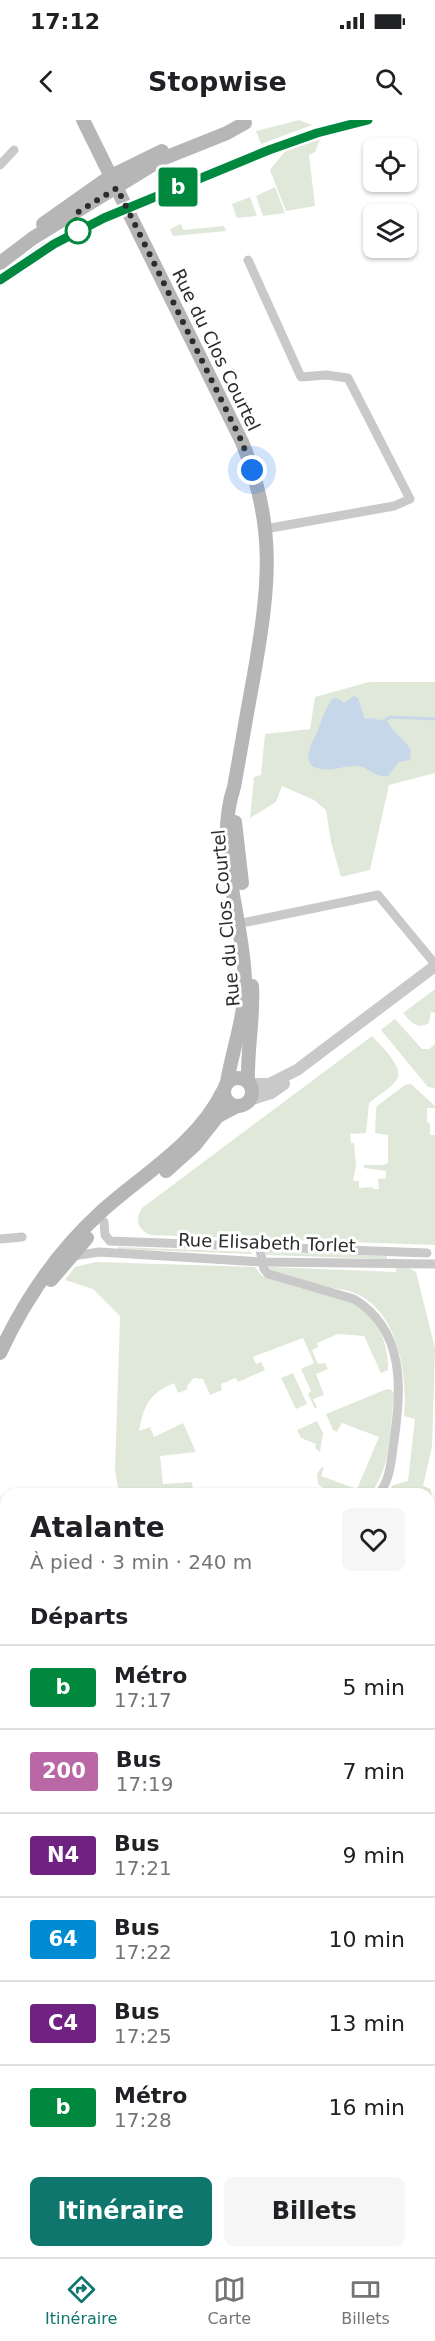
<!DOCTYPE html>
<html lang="fr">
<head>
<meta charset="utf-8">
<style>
	:root { --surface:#fff; --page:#f6f6f6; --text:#202124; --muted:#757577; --line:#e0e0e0; --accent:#0f766e }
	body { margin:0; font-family:"DejaVu Sans",sans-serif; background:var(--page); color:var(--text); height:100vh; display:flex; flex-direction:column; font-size:22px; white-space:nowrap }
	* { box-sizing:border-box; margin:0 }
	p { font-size:20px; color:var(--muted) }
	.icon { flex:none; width:33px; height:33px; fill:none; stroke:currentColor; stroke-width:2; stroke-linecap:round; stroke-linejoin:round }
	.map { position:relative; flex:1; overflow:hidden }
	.sheet { position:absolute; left:0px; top:1368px; width:435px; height:770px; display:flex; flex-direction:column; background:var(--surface); border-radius:18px 18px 0 0; box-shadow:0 2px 4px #0004 }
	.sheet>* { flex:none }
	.badge { padding:0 12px; border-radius:4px; font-size:21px; line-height:39px }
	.tools { position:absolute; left:363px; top:18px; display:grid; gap:12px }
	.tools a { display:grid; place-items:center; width:54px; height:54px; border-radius:9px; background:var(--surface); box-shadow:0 2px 4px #0004; font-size:30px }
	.you { position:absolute; width:30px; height:30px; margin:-15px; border:4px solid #fff; border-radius:50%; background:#1a73e8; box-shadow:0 0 0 9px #1a73e833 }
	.map>.badge { position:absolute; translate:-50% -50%; box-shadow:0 0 0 3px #fff }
	h2 { padding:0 30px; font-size:22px; line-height:54px }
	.round { display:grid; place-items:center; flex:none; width:63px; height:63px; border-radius:9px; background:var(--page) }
	.overview { display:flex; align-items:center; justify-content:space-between; height:102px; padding:0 30px }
	h1 { font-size:28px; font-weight:700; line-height:45px }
	.primary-button { display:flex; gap:12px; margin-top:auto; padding:12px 30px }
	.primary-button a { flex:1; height:69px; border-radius:9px; background:var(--accent); color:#fff; font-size:24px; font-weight:700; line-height:69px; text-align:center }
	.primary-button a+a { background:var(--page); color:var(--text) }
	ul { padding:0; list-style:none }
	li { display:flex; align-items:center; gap:18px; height:84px; padding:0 30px; border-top:2px solid var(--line) }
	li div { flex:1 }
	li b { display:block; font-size:22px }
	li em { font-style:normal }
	li .badge { min-width:66px; font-weight:700; text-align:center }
	.status { display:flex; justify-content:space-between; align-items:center; height:42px; padding:0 30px; background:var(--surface); direction:ltr }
	.status svg { height:16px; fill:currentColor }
	header { display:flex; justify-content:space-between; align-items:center; height:78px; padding:0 30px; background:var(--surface); font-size:27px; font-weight:700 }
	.menu { display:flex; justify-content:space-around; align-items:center; height:84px; border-top:2px solid var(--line); background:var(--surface); font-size:16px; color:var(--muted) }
	.menu a { display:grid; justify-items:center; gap:3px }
	.menu .selected { color:var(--accent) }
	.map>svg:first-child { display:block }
	.green { fill:#e0e9d9 }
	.water { fill:#c6d7e9 }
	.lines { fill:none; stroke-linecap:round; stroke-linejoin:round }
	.stream { stroke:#c6d7e9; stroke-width:3 }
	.minor { stroke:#c9c9c9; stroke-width:9 }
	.tertiary { stroke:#c9c9c9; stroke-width:12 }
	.secondary { stroke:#b6b6b6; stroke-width:14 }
	.rail { stroke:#818181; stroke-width:3; stroke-dasharray:6 4.5; stroke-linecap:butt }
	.line-casing { stroke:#fff; stroke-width:14 }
	.line { stroke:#00893e; stroke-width:9 }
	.walk { stroke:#2c2c2c; stroke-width:6; stroke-dasharray:0 10.8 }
	.stop-dot { fill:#fff; stroke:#00893e; stroke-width:3 }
	.labels { text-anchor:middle; stroke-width:6; stroke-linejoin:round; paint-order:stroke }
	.street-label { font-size:18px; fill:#2c2c2c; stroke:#fff }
</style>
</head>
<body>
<div class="status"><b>17:12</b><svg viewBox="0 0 49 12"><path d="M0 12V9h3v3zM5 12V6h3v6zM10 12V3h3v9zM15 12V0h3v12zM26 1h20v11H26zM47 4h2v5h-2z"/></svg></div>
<header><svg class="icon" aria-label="back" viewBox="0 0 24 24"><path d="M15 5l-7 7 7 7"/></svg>Stopwise<svg class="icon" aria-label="search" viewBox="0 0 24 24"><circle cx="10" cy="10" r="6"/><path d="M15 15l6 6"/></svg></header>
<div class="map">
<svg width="435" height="2137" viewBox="0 0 435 2137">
	<rect width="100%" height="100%" fill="#fff"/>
	<g class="green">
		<path d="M 299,0 L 312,5 L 261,24 L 256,11 Z"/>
		<path d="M 320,19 L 315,32 L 309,35 L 315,86 L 286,91 L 270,50 L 287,29 Z"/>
		<path d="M 275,67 L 285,93 L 263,96 L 256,76 Z"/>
		<path d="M 250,77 L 257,96 L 237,98 L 232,84 Z"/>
		<path d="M 181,104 L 183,110 L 224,106 L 226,111 L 173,116 L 170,109 Z"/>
		<path d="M 369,562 L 435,562 L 435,653 L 389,665 L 370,750 L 341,757 L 331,722 L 326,690 L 314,680 L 282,666 L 276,682 L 250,698 L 254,657 L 261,655 L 265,614 L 310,609 L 315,577 Z"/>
		<path d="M 435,869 L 435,893 L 431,892 L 429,903 C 417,910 411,902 403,893 Z"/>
		<path d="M 395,899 L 422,929 L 429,929 L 435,924 L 435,968 L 428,967 L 381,910 Z"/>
		<path d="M 372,916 C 381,926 408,950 395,962 C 388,970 377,976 369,983 L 366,1013 L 350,1014 L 351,1023 L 354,1023 L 356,1046 L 353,1061 L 359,1061 L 359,1068 L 373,1067 L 373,1069 L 379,1069 L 378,1059 L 386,1058 L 386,1051 L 364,1048 L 364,1045 L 383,1045 L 388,1043 L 388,1015 L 375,1013 L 376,990 L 377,986 L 405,965 L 411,964 L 435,986 L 435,988 L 427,988 L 427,1002 L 430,1003 L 430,1015 L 435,1015 L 435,1125 L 151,1115 C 137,1110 135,1099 142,1088 Z"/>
		<path d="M 118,1127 L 252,1132 L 252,1134 L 118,1129 Z"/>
		<path d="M 266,1132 L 387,1136 L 387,1139 L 266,1135 Z"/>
		<path d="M 96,1142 L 255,1147 L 262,1156 C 278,1161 295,1167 312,1171 C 328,1176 347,1178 361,1188 C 380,1200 389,1229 388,1250 L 381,1253 L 364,1216 L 338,1214 L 317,1223 L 318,1227 L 312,1230 L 318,1244 L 325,1243 L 328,1249 L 316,1254 L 324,1275 L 313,1279 L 317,1287 L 315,1289 L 308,1274 L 311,1271 L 301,1249 L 314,1243 L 303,1218 L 253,1237 L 256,1244 L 261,1242 L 265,1250 L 238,1262 L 236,1258 L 221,1264 L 222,1270 L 210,1275 L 203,1259 L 194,1258 L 187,1266 L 188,1269 L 178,1273 L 174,1263 C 148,1274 144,1286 139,1311 L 150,1307 L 154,1317 L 183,1303 L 196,1332 L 160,1336 L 163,1364 L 192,1362 L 193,1370 L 154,1373 L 124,1372 L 118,1367 L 115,1350 L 120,1196 L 93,1169 L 65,1160 L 75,1147 Z"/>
		<path d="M 269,1147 L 396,1152 L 396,1148 L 409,1148 L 416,1152 L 435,1228 L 432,1327 L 423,1366 L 431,1369 C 431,1379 435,1386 435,1397 L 429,1396 L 429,1374 L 386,1374 L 393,1365 L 408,1361 L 415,1299 L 404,1296 C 408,1255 398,1188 352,1172 C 344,1169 334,1169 325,1166 C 307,1161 289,1156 271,1151 Z"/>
		<path d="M 293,1253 L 307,1284 L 296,1289 L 281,1258 Z"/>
		<path d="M 387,1269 L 392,1270 L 394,1274 C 390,1305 392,1349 370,1374 L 331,1374 L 318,1364 L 317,1354 L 321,1348 L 324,1347 L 321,1356 L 357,1369 L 379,1317 L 342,1303 L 337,1312 L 333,1310 L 326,1294 Z"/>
		<path d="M 317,1301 L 323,1313 L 320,1332 L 315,1328 L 316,1324 L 301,1318 L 297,1310 Z"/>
		<path d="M 429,1520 L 435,1521 L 435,1732 L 431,1711 L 432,1705 L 429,1703 Z"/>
		<path d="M 6,1898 L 6,1952 L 0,1954 L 0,1903 Z"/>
	</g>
	<path class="water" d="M 354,576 L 358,578 L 365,599 L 372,598 L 388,602 C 394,614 404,618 411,630 L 410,640 L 399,642 L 388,656 C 373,658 369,647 358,646 C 346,645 333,651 321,649 C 296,646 315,619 319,607 C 323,596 326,588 333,578 L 339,579 L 344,583 Z"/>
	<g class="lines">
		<g class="stream">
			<path d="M 4,151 L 45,123"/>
			<path d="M 384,601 L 391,597 L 435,599"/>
		</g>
		<g class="minor">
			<path d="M 0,45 L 14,30"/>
			<path d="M 248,140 L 301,257 L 326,255 L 348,258 L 410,379 L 394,386 L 265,409"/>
			<path d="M 247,802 L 378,775 L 435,844"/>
			<path d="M 104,1102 L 105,1115 L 110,1121 L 427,1133"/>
			<path d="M 0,1119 L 22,1117"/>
			<path d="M 259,1125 L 264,1149 L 268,1154 L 354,1179 C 406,1211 401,1269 394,1321 C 391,1340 391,1358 379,1374"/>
			<path d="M 73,1136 L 99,1132 L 262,1142 L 435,1144"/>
			<path d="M 429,1513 L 435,1514"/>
			<path d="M 429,1835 L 435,1832"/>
			<path d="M 0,1890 L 6,1884"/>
			<path d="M 429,1929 L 435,1922"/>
			<path d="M 0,2111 L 6,2109"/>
			<path d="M 429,2130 L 435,2124"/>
			<path d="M 254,2132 L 254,2137"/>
			<path d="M 326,2132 L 326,2137"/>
			<path d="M 337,2132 L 349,2137"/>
			<path d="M 199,2137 L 199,2132"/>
		</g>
		<g class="tertiary">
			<path d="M 250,964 L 269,964 L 297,950 L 435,846"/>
			<path d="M 249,980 L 271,973 L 284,964"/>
			<path d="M 429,1763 L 435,1761"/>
			<path d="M 0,1786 L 6,1787"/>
		</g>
		<g class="secondary">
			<path d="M 83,0 L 242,322 C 277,407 269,467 254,555 C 247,592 241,629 234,667 C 213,730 244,798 245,862 C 245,897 233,928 227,962"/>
			<path d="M 43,104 L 111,56 L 162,31"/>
			<path d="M 0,143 L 33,118 L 162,39 L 227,13 L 245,3"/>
			<path d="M 235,702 L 242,763"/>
			<circle cx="238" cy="972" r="14"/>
			<path d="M 248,961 C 247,929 254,898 252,866"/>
			<path d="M 166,1051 L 195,1025 L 218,996 L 237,986"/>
			<path d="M 51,1160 L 87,1118"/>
			<path d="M 0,1233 C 25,1179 57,1132 101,1092 C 143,1054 197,1024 223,971"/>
		</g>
		<g class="rail">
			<path d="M 241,42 L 317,13 L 368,0"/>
			<path d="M 0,160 C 56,121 109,95 172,69"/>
		</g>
	</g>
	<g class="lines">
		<g class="line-casing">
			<path id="line" d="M 0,160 L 54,124 L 104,98 L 269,30 L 317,13 L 368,0"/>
		</g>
		<use href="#line" class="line"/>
		<path class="walk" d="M 78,111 L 75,94 L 117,68 L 242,322 L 252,350"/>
	</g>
	<circle class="stop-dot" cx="78" cy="111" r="12"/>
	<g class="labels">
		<g class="street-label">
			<text transform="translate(216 230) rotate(64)" y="6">Rue du Clos Courtel</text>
			<text transform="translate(226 798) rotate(-95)" y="6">Rue du Clos Courtel</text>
			<text transform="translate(267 1123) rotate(2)" y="6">Rue Elisabeth Torlet</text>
		</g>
	</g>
</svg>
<div class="tools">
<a><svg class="icon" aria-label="locate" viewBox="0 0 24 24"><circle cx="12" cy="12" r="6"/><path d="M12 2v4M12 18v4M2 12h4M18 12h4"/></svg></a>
<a><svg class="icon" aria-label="layers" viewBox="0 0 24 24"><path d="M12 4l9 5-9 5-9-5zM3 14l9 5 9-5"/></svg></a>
</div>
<div class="you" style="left:252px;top:350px"></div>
<b class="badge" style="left:178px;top:67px;background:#00893e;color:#fff">b</b>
<section class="sheet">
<div class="overview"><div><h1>Atalante</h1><p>À pied · 3 min · 240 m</p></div><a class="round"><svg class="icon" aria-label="heart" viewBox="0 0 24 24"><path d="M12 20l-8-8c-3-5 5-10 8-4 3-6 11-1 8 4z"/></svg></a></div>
<h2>Départs</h2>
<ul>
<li><span class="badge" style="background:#00893e;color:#fff">b</span><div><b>Métro</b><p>17:17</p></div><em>5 min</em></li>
<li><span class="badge" style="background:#ba67a6;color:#fff">200</span><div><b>Bus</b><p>17:19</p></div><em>7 min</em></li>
<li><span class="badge" style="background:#6f2282;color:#fff">N4</span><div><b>Bus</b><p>17:21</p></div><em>9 min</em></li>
<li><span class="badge" style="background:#008bd2;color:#fff">64</span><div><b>Bus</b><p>17:22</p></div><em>10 min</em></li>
<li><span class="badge" style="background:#6f2282;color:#fff">C4</span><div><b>Bus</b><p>17:25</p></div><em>13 min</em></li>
<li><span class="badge" style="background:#00893e;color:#fff">b</span><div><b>Métro</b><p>17:28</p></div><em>16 min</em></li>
</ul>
<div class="primary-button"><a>Itinéraire</a><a>Billets</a></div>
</section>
</div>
<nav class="menu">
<a class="selected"><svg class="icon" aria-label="directions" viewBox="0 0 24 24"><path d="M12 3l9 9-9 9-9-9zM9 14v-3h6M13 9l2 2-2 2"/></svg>Itinéraire</a>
<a><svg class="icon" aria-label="map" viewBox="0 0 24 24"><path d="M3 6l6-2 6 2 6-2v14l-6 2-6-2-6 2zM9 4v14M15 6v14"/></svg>Carte</a>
<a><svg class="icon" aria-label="tickets" viewBox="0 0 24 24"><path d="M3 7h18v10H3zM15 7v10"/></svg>Billets</a>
</nav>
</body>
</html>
